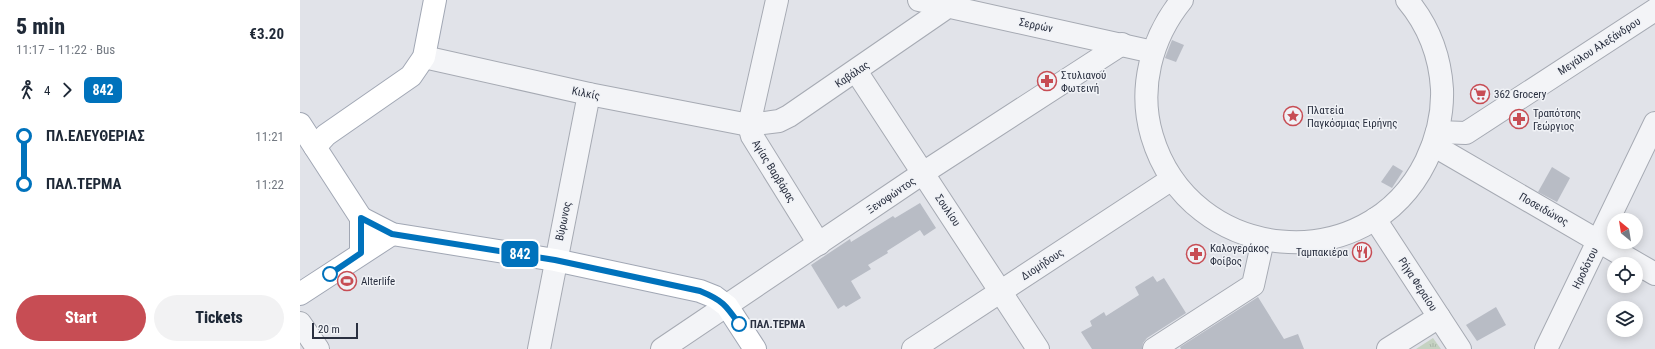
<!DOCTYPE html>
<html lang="en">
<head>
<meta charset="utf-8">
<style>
	:root { --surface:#fff; --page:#f2f2f3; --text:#1f2937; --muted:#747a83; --accent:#c74d54 }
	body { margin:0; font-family:"Roboto Condensed",sans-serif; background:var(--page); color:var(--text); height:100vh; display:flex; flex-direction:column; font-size:15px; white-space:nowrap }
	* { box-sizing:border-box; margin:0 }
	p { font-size:13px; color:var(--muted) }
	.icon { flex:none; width:22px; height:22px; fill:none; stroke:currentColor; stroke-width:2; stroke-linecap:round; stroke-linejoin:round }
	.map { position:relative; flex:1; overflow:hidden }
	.panel { display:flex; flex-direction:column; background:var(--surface); width:300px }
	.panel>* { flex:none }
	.badge { padding:0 8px; border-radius:6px; font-size:14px; line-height:26px }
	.needle { width:26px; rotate:330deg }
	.buttons { position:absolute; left:1307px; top:213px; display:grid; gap:8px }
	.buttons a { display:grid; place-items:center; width:36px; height:36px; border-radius:50%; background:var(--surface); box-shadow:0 2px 10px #0003; font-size:20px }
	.scale { position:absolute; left:12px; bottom:10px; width:46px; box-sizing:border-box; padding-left:4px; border:2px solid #2a3040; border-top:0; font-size:11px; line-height:14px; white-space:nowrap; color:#2a3040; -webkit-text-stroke:3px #f0f2f6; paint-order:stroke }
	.map>.badge { position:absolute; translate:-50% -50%; box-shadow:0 0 0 2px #fff }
	.legs { display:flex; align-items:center; gap:6px; height:44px; padding:0 16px; font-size:13px }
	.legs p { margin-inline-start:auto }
	.head { display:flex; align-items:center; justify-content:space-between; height:68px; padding:0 16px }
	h1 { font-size:22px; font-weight:800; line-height:30px }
	.cta { display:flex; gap:8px; margin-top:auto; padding:8px 16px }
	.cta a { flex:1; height:46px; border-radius:24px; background:var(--accent); color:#fff; font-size:16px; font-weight:800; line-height:46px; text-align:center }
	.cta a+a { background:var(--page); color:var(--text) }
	ul { padding:0 16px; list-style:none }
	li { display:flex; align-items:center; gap:14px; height:48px; font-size:15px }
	li i { display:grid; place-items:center; width:6px; height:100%; margin:0 5px; background:currentColor }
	li i::after { content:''; width:10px; height:10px; margin:-5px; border:3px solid; border-radius:50%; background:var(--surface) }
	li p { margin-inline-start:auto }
	li:first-child i { background:linear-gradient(#0000 50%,currentColor 0) }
	li:last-child i { background:linear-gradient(currentColor 50%,#0000 0) }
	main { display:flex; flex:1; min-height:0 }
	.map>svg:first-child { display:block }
	.park { fill:url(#park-tufts) }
	.building { fill:#b8bcc5 }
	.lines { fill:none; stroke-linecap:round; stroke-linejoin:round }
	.minor-casing { stroke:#a6aab3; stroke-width:24 }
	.major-casing { stroke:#a1a7b4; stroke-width:24 }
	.minor { stroke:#f3f4f7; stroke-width:22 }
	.major { stroke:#fff; stroke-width:22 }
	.line-1-casing { stroke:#fff; stroke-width:9 }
	.line-1 { stroke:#0072bc; stroke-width:6 }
	.stop-1-dot { fill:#fff; stroke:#0072bc; stroke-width:2 }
	.labels { text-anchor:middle; stroke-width:3; stroke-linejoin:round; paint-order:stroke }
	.street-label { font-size:11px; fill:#2a3040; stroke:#f0f2f6 }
	.poi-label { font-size:11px; fill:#2a3040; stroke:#f0f2f6; text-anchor:start }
	.stop-label { font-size:11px; font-weight:bold; fill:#2a3040; stroke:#f0f2f6; text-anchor:start }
</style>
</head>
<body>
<main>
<section class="panel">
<div class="head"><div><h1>5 min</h1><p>11:17 – 11:22 · Bus</p></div><b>€3.20</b></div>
<div class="legs"><svg class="icon" aria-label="walk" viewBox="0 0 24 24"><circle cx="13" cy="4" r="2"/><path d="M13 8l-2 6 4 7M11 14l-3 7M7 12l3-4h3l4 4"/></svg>4<svg class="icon" aria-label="forward" viewBox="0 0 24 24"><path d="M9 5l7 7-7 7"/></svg><b class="badge" style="background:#0072bc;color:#fff">842</b></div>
<ul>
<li><i style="color:#0072bc"></i><b>ΠΛ.ΕΛΕΥΘΕΡΙΑΣ</b><p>11:21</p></li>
<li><i style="color:#0072bc"></i><b>ΠΑΛ.ΤΕΡΜΑ</b><p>11:22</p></li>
</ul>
<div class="cta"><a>Start</a><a>Tickets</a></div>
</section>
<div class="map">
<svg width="1355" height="349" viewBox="0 0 1355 349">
	<defs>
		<pattern id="park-tufts" width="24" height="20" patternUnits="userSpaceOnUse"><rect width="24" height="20" fill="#c5d2c2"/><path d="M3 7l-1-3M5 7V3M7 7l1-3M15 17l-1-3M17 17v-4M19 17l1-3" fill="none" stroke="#a9b5a8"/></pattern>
	</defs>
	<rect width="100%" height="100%" fill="#e1e3e9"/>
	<path class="park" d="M 1133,338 L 1141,349 L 1116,349 Z"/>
	<g class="building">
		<path d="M 872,40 L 884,45 L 876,62 L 865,58 Z"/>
		<path d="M 1093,165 L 1103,171 L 1092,188 L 1081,182 Z"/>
		<path d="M 1252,167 L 1270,178 L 1257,202 L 1238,192 Z"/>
		<path d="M 620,203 L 636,228 L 624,236 L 620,230 L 587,251 L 588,253 L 568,265 L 571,269 L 551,281 L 561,298 L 546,307 L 544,305 L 538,309 L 511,265 L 550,239 L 551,242 L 593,216 L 595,218 Z"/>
		<path d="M 853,276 L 857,282 L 864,278 L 886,313 L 847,338 L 843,343 L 842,349 L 792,349 L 781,332 L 792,326 L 790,321 L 804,312 L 806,316 L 839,295 L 835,287 Z"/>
		<path d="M 958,297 L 984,339 L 998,334 L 1004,349 L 881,349 L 880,347 Z"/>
		<path d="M 1196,307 L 1206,325 L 1177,341 L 1166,325 Z"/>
	</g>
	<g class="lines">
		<g class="minor-casing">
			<g id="minor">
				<path d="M 477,0 L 449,125 L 452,136 L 519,244"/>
				<path d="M 619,0 L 853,52"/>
				<path d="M 882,0 C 851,38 838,89 852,136 C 890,264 1067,281 1126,161 C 1137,138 1143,115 1142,89 C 1140,56 1128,25 1107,0"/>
				<path d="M 124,57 L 289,94 L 449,125 L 479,121 L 489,116 L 643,10 L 647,0"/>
				<path d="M 556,71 L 738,349"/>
				<path d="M 1137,132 L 1166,133 L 1355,10"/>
				<path d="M 1133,145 L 1355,274"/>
				<path d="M 1075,219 L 1160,349"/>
				<path d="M 0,323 L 18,349"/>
				<path d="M 239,349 L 289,94"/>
				<path d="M 362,349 L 623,173 L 822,44"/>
				<path d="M 613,349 L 872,179"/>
				<path d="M 854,349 L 953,285 L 963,240"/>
				<path d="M 1088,349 L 1139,317"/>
				<path d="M 1246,349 L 1355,123"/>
			</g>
		</g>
		<g class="major-casing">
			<g id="major">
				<path d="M 0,124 L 61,218 L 61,253"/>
				<path d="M 15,147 L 26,135 L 111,76 L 124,57 L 135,0"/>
				<path d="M 61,218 L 92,234 L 255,260 L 400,291 L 415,297 L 427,306 L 455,349"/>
				<path d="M 0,294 L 92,234"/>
			</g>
		</g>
		<use href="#minor" class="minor"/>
		<use href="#major" class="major"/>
	</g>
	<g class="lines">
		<g class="line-1-casing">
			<path id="line-1" d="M 30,274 L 61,253 L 61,218 L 92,234 L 255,260 L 400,291 C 422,300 426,305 439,324"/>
		</g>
		<use href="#line-1" class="line-1"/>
	</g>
	<defs>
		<g id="pharmacy-ring" transform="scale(1)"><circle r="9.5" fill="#f0f2f6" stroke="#c74d54" stroke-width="1.5"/><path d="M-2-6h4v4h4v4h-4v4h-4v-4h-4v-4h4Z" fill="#c74d54"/></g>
		<g id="supermarket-ring" transform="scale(1)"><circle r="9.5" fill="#f0f2f6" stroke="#c74d54" stroke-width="1.5"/><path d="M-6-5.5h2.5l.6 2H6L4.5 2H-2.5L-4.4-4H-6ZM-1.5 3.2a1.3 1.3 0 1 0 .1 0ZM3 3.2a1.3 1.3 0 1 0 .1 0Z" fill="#c74d54"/></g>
		<g id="sight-ring" transform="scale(1)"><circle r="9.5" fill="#f0f2f6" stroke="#c74d54" stroke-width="1.5"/><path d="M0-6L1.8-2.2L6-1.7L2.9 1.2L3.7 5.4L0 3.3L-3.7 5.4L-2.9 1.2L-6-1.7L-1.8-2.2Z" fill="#c74d54"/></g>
		<g id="restaurant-ring" transform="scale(1)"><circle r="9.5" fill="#f0f2f6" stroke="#c74d54" stroke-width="1.5"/><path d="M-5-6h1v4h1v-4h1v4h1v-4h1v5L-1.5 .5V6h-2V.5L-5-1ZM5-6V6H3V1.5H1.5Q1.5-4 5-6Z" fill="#c74d54"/></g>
		<g id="stadium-ring" transform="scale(1)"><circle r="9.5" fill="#f0f2f6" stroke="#c74d54" stroke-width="1.5"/><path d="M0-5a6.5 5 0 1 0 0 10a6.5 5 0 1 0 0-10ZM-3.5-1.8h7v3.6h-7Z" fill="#c74d54"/></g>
	</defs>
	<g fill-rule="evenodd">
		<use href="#pharmacy-ring" x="747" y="81"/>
		<use href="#supermarket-ring" x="1180" y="94"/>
		<use href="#sight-ring" x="993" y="116"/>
		<use href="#pharmacy-ring" x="1219" y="119"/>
		<use href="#restaurant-ring" x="1062" y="252"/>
		<use href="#pharmacy-ring" x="896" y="254"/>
		<use href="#stadium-ring" x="47" y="281"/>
	</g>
	<g class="stop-1-dot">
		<circle cx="30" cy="274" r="7"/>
		<circle cx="439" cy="324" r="7"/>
	</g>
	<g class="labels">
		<g class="street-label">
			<text transform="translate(736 25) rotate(12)" y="4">Σερρών</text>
			<text transform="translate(1299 46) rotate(-33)" y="4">Μεγάλου Αλεξάνδρου</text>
			<text transform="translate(552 74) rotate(-34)" y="4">Καβάλας</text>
			<text transform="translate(286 93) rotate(12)" y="4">Κιλκίς</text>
			<text transform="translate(474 171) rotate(58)" y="4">Αγίας Βαρβάρας</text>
			<text transform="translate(591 195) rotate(-34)" y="4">Ξενοφώντος</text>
			<text transform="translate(1244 209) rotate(30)" y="4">Ποσειδώνος</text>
			<text transform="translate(648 210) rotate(56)" y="4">Σουλίου</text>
			<text transform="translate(263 221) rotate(-78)" y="4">Βύρωνος</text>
			<text transform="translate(742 264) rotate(-33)" y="4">Διομήδους</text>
			<text transform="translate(1285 268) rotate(-64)" y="4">Ηροδότου</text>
			<text transform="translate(1118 284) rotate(57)" y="4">Ρήγα Φεραίου</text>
		</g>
		<g class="poi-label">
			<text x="761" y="79">Στυλιανού<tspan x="761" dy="13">Φωτεινή</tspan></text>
			<text x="1194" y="98">362 Grocery</text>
			<text x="1007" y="114">Πλατεία<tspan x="1007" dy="13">Παγκόσμιας Ειρήνης</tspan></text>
			<text x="1233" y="117">Τραπότσης<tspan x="1233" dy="13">Γεώργιος</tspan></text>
			<text x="910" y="252">Καλογεράκος<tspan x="910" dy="13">Φοίβος</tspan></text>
			<text x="1048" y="256" text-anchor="end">Ταμπακιέρα</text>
			<text x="61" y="285">Alterlife</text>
		</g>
		<g class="stop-label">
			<text x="450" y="328">ΠΑΛ.ΤΕΡΜΑ</text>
		</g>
	</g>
</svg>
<div class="buttons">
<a><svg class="needle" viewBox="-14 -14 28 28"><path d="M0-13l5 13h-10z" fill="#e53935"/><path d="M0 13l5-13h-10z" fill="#747a83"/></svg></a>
<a><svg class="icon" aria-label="locate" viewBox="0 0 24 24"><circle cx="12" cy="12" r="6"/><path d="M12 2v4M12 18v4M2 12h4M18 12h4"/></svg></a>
<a><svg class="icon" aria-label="layers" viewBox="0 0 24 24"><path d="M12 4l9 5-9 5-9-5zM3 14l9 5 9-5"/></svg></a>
</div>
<div class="scale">20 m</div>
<b class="badge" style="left:220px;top:254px;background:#0072bc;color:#fff">842</b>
</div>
</main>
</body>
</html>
